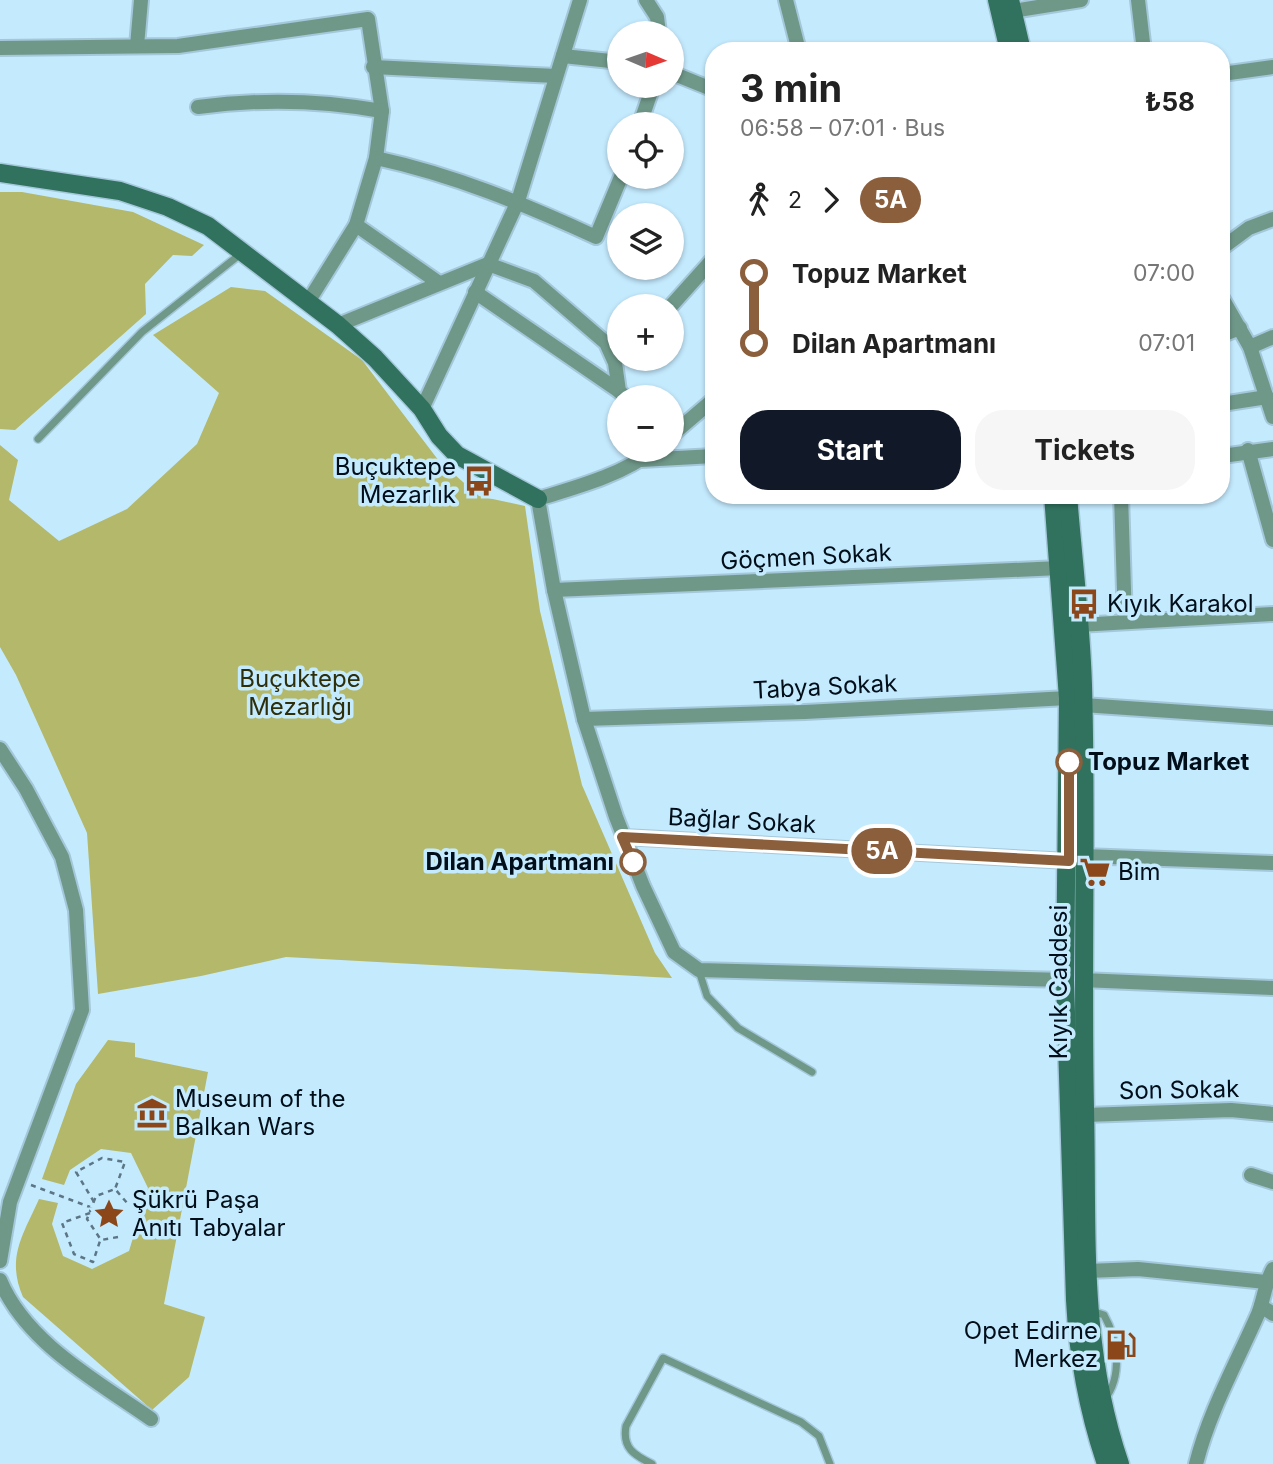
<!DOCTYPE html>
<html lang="en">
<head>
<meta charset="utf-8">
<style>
	:root { --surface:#fff; --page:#f6f6f6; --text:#222; --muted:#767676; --accent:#111827 }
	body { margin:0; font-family:Inter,sans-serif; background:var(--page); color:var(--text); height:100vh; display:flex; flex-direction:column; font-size:26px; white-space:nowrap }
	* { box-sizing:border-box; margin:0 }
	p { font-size:23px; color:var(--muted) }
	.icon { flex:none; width:38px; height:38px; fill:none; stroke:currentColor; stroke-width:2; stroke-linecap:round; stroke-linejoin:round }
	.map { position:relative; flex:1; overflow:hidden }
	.sheet { position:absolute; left:705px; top:42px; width:525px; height:462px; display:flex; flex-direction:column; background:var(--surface); border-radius:28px; box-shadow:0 2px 5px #0004 }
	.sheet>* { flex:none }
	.badge { padding:0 14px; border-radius:23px; font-size:24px; line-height:46px }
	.needle { width:46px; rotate:92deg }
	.controls { position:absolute; left:607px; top:21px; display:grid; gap:14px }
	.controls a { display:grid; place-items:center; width:77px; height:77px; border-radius:50%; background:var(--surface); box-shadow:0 2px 5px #0004; font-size:35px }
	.map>.badge { position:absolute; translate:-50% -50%; box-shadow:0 0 0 4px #fff }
	.legs { display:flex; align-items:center; gap:10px; height:77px; padding:0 35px; font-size:23px }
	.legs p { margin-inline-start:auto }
	.headline { display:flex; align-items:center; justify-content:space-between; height:119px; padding:0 35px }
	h1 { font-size:38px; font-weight:700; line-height:52px }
	.primary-button { display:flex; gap:14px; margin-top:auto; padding:14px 35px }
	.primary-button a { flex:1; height:80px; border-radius:28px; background:var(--accent); color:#fff; font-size:28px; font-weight:700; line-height:80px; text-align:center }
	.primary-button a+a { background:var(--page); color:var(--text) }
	ul { padding:0 35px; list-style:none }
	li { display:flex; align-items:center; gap:24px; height:70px; font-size:26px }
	li i { display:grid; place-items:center; width:10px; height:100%; margin:0 9px; background:currentColor }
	li i::after { content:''; width:18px; height:18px; margin:-9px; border:5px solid; border-radius:50%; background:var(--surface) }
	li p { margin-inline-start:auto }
	li:first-child i { background:linear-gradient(#0000 50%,currentColor 0) }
	li:last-child i { background:linear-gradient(currentColor 50%,#0000 0) }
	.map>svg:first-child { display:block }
	.green { fill:#b4b86a }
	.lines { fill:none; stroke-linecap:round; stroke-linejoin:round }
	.lane-casing { stroke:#a5c7da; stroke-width:10 }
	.street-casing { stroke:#a5c7da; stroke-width:18 }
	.secondary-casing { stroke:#a5c7da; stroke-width:21 }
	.path { stroke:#5c7685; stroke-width:2.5; stroke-dasharray:5 5; stroke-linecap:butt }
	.lane { stroke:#6f9889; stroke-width:7 }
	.street { stroke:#6f9889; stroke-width:14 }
	.secondary { stroke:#30725e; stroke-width:18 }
	.line-1-casing { stroke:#fff; stroke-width:16 }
	.line-1 { stroke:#8b5e3c; stroke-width:10 }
	.stop-1-dot { fill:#fff; stroke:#8b5e3c; stroke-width:3.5 }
	.labels { text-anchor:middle; stroke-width:7; stroke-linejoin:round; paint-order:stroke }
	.poi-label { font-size:24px; fill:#000e1a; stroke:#c4eafe; text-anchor:start }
	.street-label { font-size:24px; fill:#000e1a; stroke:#c4eafe }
	.park-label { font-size:24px; fill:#2e2f09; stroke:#c4eafe }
	.stop-label { font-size:24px; font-weight:bold; fill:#000e1a; stroke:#c4eafe; text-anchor:start }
</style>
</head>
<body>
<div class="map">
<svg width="1273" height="1464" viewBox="0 0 1273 1464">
	<rect width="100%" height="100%" fill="#c4eafe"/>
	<g class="green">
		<path d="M 0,192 L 22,192 L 133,212 L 204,245 L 192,256 L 173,255 L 145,284 L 146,314 L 15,430 L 0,429 Z"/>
		<path d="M 231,287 L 265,291 L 362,360 L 439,461 L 479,496 L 525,506 L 540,611 L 582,785 L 655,953 L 672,978 L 286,957 L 201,976 L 98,994 L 87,833 L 16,675 L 0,647 L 0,445 L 18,460 L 9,500 L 59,541 L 127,509 L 197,444 L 219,393 L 153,335 Z"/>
		<path d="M 108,1040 L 135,1043 L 135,1057 L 208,1072 L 164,1304 L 205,1317 L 189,1377 L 152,1410 L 23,1297 C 6,1258 23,1235 39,1199 L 58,1203 L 52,1224 L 63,1256 L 92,1269 L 129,1251 L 148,1188 L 131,1153 L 101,1149 L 70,1170 L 64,1185 L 42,1179 L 76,1084 Z"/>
	</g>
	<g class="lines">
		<g class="lane-casing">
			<g id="lane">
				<path d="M 38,439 L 142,332 L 243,252"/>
				<path d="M 699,971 L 707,996 L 738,1028 L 812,1072"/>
				<path d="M 1092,1311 L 1104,1315 C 1118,1340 1123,1377 1104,1400"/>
				<path d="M 652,1464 C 634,1455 622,1448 626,1426 L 663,1358 L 801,1422 L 819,1436 L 830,1464"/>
			</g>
		</g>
		<g class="street-casing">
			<g id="street">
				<path d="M 646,0 L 657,17 L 659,33"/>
				<path d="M 786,0 L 799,51"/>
				<path d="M 1138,0 L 1144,51"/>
				<path d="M 1013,11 L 1081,0"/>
				<path d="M 137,46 L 141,0"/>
				<path d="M 0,48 L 178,46 L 368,19 L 382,111 L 376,158 L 356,225 L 308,302"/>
				<path d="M 563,56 L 620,62"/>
				<path d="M 373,67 L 556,76"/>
				<path d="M 672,73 L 714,90"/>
				<path d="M 1222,74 L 1273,67"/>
				<path d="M 198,107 C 258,99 321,100 382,111"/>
				<path d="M 640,124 L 653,86"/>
				<path d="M 376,158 C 454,175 524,204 596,237 L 621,177"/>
				<path d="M 356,225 L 439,283"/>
				<path d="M 1222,248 L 1249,228 L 1273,219"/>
				<path d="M 475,292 L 619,391"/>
				<path d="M 1222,298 L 1250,347 L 1273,417"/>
				<path d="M 671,306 L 714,258"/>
				<path d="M 338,325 L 488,264 L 534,281 L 606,343 L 615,363 L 619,391 L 625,397"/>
				<path d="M 1222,335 L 1240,328"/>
				<path d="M 1250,347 L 1273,337"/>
				<path d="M 1222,404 L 1267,397"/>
				<path d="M 422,409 L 518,201 L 580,0"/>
				<path d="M 672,435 L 714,399"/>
				<path d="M 654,450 C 622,475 577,487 538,499 L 554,590 L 584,719 L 616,817 L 643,886 L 674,952 L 699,970 L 1065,980"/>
				<path d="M 1248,450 L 1273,540"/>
				<path d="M 1222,456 L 1273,449"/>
				<path d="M 641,460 L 714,456"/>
				<path d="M 1121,495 L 1125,622"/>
				<path d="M 554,590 L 1060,568"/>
				<path d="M 1078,625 L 1273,614"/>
				<path d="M 1083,705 L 1273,718"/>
				<path d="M 584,719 L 805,712 L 1068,698"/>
				<path d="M 0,749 L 26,789 L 62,857 L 76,910 L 82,1010 L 10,1202 L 0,1261"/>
				<path d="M 623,837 L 1069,861"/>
				<path d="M 1083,856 L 1273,863"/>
				<path d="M 1082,980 L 1273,988"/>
				<path d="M 1085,1115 L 1231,1110 L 1273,1114"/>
				<path d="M 1251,1175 L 1273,1182"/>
				<path d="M 1087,1271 L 1138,1269 L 1266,1282"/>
				<path d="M 0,1280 C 26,1343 97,1381 151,1419"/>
				<path d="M 1261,1306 L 1273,1314"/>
				<path d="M 1196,1464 C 1209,1412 1236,1364 1258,1314 C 1264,1299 1265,1283 1273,1269"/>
			</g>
		</g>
		<g class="secondary-casing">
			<g id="secondary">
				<path d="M 997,0 L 1009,51"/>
				<path d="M 1010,0 L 1022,51"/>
				<path d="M 0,173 L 120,191 L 168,207 L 208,226 L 338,325 L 375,358 L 422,409 L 439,436 L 457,455 L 538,499"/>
				<path d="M 1053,495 L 1068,698 L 1065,980 L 1075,1300 C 1078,1357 1088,1411 1106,1464"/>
				<path d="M 1068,495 C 1073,558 1081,622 1083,685 C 1087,826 1082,967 1085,1108 C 1088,1233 1079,1344 1120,1464"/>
			</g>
		</g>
		<g class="path">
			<path d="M 31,1185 L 90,1207"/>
			<path d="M 94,1202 L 76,1172 L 102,1158 L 125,1162 L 115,1189"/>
			<path d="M 90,1213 L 62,1223 L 74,1254 L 93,1262 L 100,1241"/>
			<path d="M 118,1237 L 101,1240 L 87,1219 L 96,1196 L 115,1189 L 128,1204"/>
		</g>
		<use href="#lane" class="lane"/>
		<use href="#street" class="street"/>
		<use href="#secondary" class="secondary"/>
	</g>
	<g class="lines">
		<g class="line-1-casing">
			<path id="line-1" d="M 633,862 L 622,837 L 1069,861 L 1069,762"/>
		</g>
		<use href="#line-1" class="line-1"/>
	</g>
	<defs>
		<g id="bus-bare" transform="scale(2.415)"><path d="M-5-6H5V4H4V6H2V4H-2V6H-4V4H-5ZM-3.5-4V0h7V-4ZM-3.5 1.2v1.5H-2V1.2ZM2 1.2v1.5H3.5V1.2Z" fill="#8b471a" stroke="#c4eafe" stroke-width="2.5" paint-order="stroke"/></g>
		<g id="supermarket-bare" transform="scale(2.415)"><path d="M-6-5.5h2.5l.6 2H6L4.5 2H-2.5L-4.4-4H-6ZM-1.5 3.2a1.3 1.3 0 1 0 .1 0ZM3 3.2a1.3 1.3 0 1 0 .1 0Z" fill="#8b471a" stroke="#c4eafe" stroke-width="2.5" paint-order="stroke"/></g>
		<g id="museum-bare" transform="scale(2.415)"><path d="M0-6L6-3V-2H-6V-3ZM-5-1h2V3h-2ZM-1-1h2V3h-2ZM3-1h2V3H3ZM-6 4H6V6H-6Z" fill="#8b471a" stroke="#c4eafe" stroke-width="2.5" paint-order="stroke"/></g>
		<g id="sight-bare" transform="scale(2.415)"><path d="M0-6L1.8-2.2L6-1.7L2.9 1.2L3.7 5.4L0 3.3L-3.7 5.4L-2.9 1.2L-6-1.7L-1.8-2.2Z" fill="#8b471a" stroke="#c4eafe" stroke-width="2.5" paint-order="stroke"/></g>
		<g id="fuel-bare" transform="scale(2.415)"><path d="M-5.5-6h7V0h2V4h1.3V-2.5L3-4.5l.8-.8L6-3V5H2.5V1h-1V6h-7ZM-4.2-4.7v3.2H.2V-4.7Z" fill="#8b471a" stroke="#c4eafe" stroke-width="2.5" paint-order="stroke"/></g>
	</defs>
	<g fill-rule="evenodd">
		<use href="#bus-bare" x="479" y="481"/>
		<use href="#bus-bare" x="1084" y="604"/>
		<use href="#supermarket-bare" x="1095" y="872"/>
		<use href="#museum-bare" x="152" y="1113"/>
		<use href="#sight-bare" x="109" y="1214"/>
		<use href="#fuel-bare" x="1121" y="1345"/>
	</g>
	<g class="stop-1-dot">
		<circle cx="1069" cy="762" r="12"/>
		<circle cx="633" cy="862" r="12"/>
	</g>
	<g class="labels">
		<g class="poi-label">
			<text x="456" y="475" text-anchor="end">Buçuktepe<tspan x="456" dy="28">Mezarlık</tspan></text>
			<text x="1107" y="612">Kıyık Karakol</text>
			<text x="1118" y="880">Bim</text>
			<text x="175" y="1107">Museum of the<tspan x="175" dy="28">Balkan Wars</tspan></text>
			<text x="132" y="1208">Şükrü Paşa<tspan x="132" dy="28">Anıtı Tabyalar</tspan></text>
			<text x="1098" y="1339" text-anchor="end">Opet Edirne<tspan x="1098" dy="28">Merkez</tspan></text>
		</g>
		<g class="street-label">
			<text transform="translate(806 557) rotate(-3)" y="8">Göçmen Sokak</text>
			<text transform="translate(825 687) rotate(-3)" y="8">Tabya Sokak</text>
			<text transform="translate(742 821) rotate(3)" y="8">Bağlar Sokak</text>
			<text transform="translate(1059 982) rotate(-90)" y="8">Kıyık Caddesi</text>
			<text transform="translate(1179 1090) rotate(-1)" y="8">Son Sokak</text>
		</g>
		<g class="park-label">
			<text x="300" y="687">Buçuktepe<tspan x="300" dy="28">Mezarlığı</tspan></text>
		</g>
		<g class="stop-label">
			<text x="1088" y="770">Topuz Market</text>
			<text x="614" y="870" text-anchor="end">Dilan Apartmanı</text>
		</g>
	</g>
</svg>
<div class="controls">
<a><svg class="needle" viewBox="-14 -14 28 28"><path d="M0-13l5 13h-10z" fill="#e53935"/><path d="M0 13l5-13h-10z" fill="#767676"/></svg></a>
<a><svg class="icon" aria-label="locate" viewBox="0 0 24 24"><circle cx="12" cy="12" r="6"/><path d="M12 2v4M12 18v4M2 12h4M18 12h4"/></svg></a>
<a><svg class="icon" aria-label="layers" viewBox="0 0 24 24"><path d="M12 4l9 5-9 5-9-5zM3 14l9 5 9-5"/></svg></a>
<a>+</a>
<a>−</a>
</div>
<b class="badge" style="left:882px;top:851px;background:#8b5e3c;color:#fff">5A</b>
<section class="sheet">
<div class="headline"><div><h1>3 min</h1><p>06:58 – 07:01 · Bus</p></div><b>₺58</b></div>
<div class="legs"><svg class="icon" aria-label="walk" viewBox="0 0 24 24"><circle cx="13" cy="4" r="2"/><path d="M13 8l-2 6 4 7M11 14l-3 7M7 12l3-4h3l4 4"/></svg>2<svg class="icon" aria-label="forward" viewBox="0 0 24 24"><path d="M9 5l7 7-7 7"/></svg><b class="badge" style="background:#8b5e3c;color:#fff">5A</b></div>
<ul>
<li><i style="color:#8b5e3c"></i><b>Topuz Market</b><p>07:00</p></li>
<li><i style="color:#8b5e3c"></i><b>Dilan Apartmanı</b><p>07:01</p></li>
</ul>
<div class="primary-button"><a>Start</a><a>Tickets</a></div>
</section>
</div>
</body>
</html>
